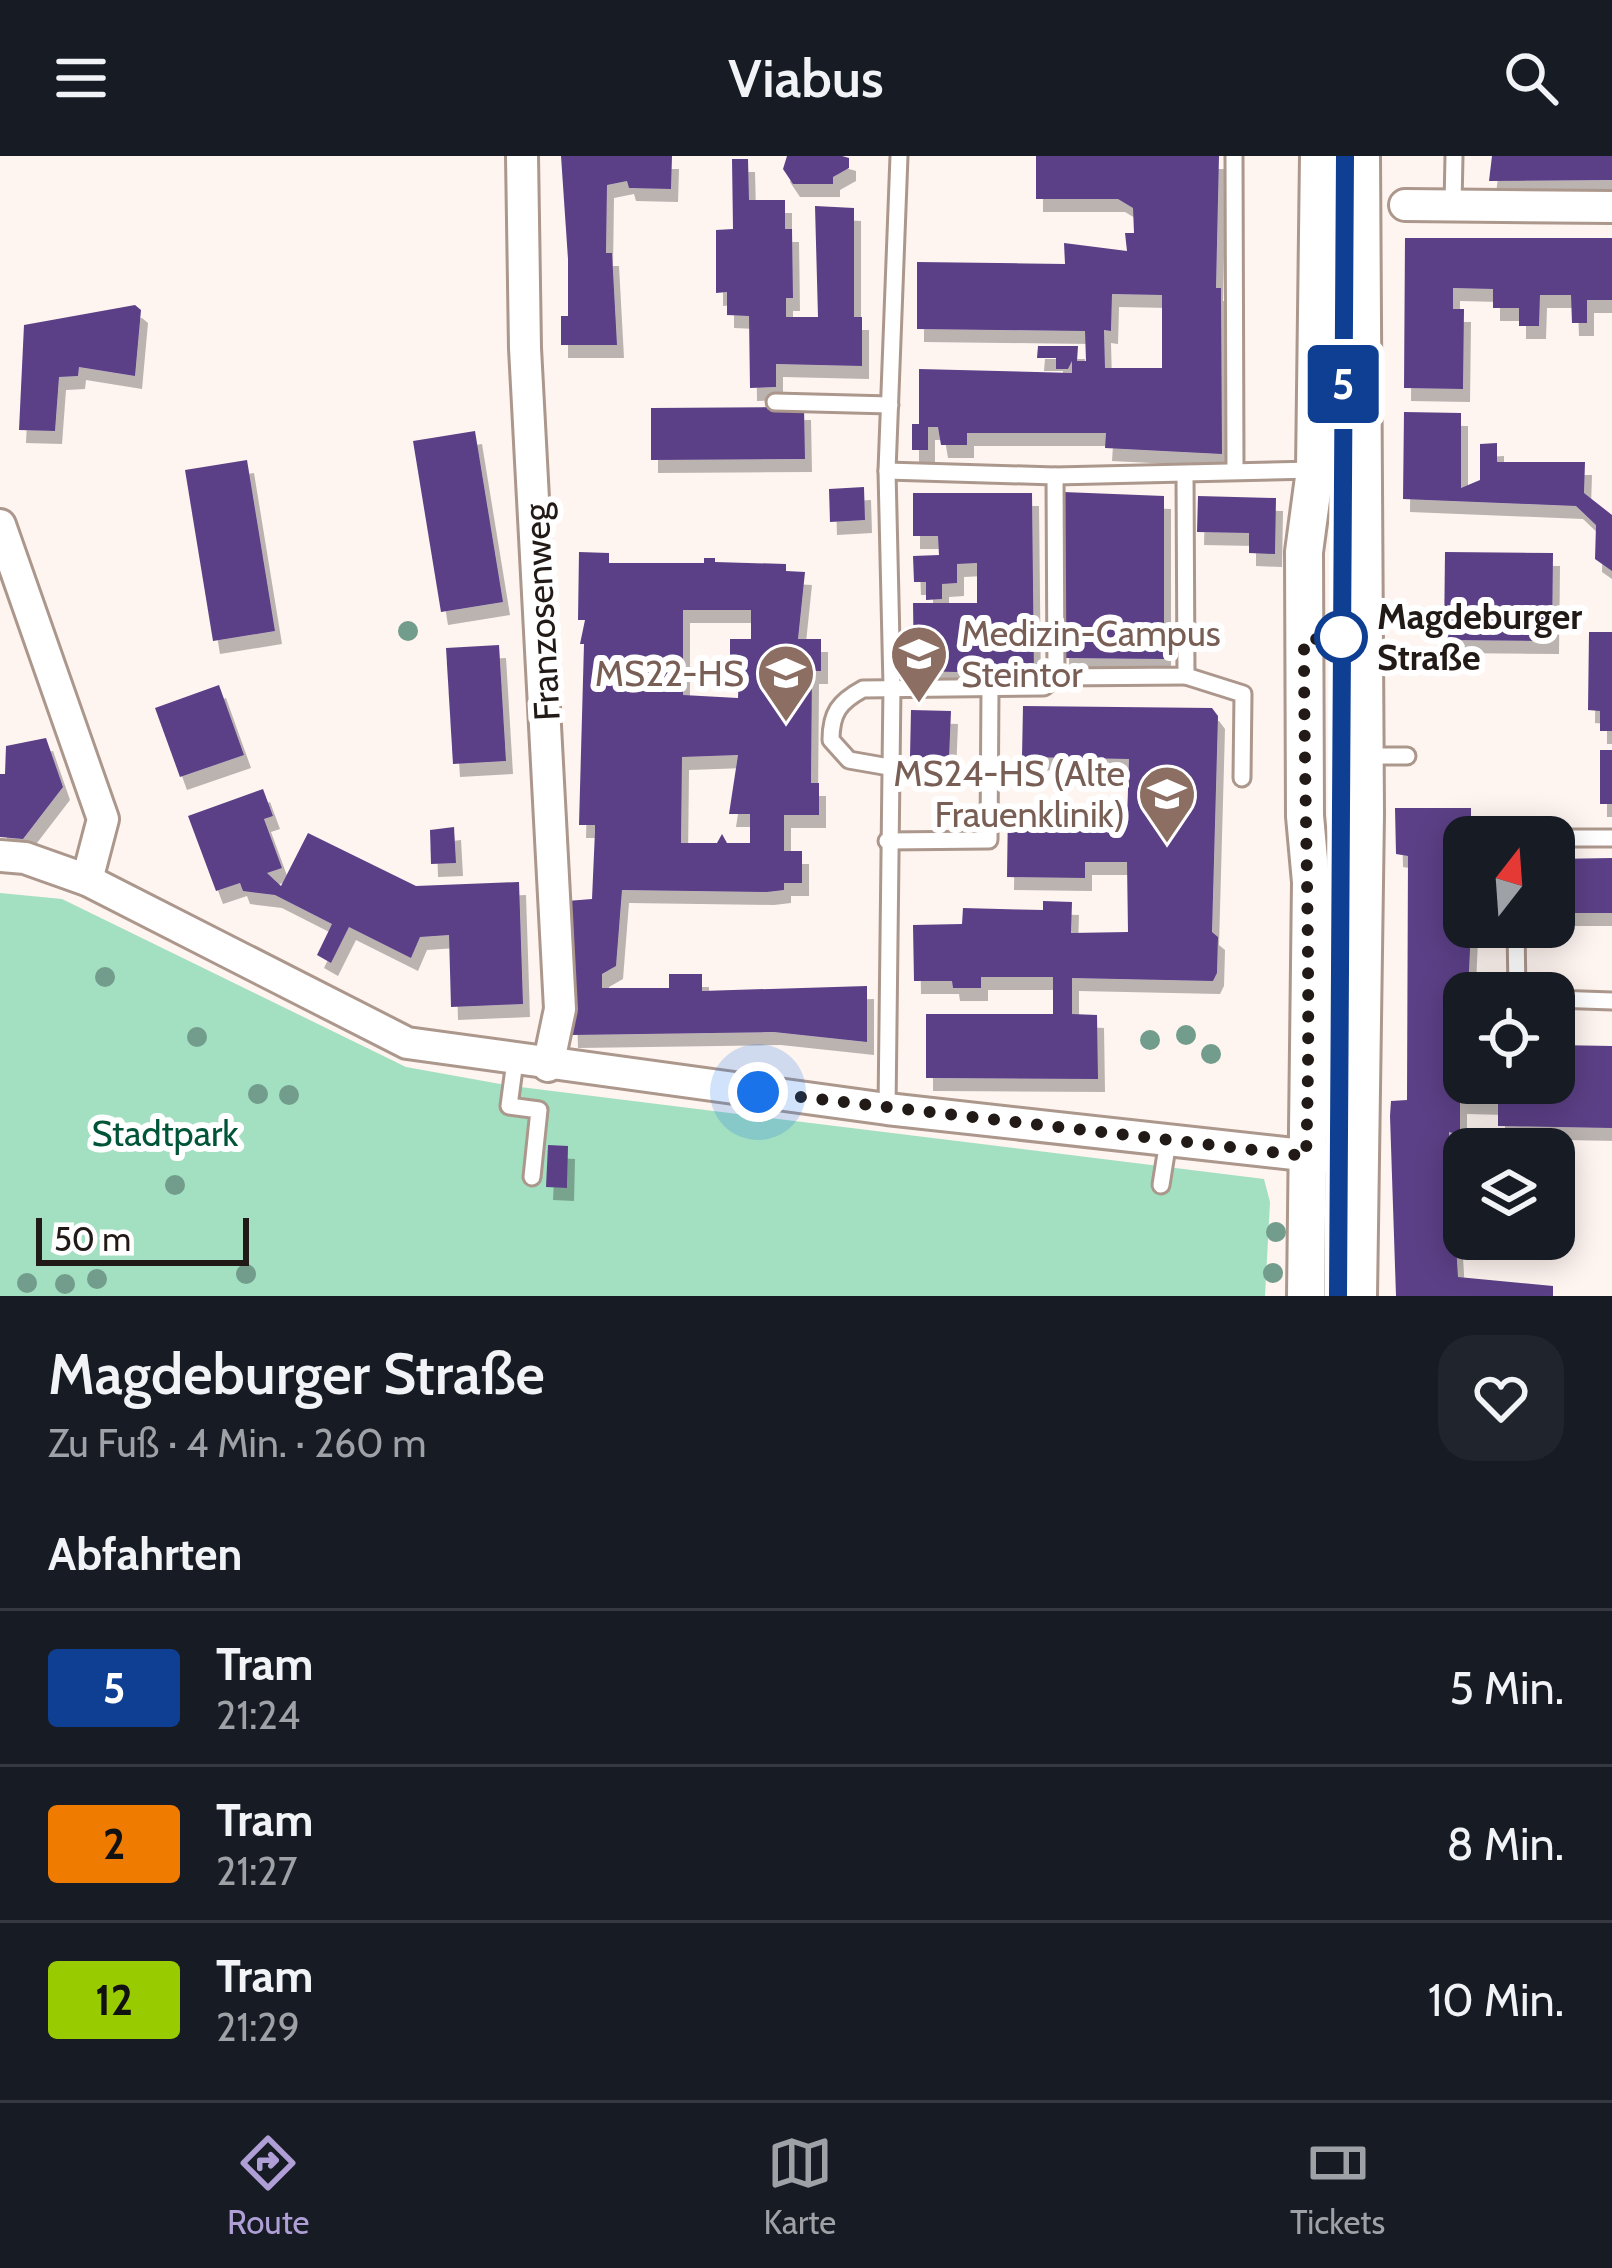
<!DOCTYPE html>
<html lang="de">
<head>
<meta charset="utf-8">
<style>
	:root { --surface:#171b24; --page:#20242c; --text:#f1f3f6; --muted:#9ea1a6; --line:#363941; --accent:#af9fd6 }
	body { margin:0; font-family:Cabin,sans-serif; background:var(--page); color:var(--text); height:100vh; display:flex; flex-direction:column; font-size:45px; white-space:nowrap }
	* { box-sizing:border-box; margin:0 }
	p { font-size:39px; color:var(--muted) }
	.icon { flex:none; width:66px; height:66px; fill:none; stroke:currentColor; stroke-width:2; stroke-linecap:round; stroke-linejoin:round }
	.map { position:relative; height:1140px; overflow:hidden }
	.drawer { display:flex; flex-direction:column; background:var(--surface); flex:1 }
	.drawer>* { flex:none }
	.badge { padding:0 24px; border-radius:9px; font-size:42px; line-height:78px }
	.needle { width:78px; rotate:17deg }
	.buttons { position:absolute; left:1443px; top:660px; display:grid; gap:24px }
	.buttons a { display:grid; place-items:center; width:132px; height:132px; border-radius:24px; background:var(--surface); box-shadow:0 6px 30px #0003; font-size:60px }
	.scale { position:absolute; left:36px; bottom:30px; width:213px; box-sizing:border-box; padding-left:12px; border:6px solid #221a16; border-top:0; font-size:33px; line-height:42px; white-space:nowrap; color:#221a16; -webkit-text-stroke:9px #fff; paint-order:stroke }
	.you { position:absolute; width:60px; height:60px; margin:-30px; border:9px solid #fff; border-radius:50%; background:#1a73e8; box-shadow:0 0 0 18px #1a73e833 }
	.map>.badge { position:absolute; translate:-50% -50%; box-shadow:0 0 0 6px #fff }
	h2 { padding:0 48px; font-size:45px; line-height:108px }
	.round { display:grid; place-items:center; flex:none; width:126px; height:126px; border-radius:36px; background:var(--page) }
	.headline { display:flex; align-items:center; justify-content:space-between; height:204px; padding:0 48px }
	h1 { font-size:57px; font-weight:600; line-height:90px }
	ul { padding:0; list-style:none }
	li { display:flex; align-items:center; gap:36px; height:156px; padding:0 48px; border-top:3px solid var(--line) }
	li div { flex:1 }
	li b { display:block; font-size:45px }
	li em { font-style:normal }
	li .badge { min-width:132px; font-weight:700; text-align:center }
	header { display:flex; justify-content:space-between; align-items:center; height:156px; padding:0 48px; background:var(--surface); font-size:54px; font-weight:600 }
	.dock { display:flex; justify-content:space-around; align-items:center; height:168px; border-top:3px solid var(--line); background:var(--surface); font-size:33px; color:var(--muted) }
	.dock a { display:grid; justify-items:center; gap:6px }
	.dock .current { color:var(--accent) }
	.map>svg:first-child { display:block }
	.green { fill:#a3dfc1 }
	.building { fill:#5b4087; fill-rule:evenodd; filter:url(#shadow) }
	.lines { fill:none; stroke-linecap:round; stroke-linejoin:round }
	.service-casing { stroke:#ac978c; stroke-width:21 }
	.minor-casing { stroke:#ac978c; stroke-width:36 }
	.tertiary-casing { stroke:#ac978c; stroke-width:42 }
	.service { stroke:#fff; stroke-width:15 }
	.minor { stroke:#fff; stroke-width:30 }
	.tertiary { stroke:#fff; stroke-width:36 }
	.tram { stroke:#5a514d; stroke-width:3 }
	.tree { fill:#729c8b }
	.line-casing { stroke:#fff; stroke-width:27 }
	.line { stroke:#0f3f93; stroke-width:18 }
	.walk { stroke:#221a16; stroke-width:12; stroke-dasharray:0 21.6 }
	.stop-dot { fill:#fff; stroke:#0f3f93; stroke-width:6 }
	.labels { text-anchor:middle; stroke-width:12; stroke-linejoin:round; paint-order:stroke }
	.street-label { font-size:36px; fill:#221a16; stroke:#fff }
	.stop-label { font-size:36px; font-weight:bold; fill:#221a16; stroke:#fff; text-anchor:start }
	.education-label { font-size:36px; fill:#785e54; stroke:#fff; text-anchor:end }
	.park-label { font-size:36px; fill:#005438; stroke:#fff }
</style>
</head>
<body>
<header><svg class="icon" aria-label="menu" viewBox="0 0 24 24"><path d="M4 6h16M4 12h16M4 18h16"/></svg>Viabus<svg class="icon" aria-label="search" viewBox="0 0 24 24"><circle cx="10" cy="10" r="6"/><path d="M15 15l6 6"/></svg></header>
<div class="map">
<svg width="1612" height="1140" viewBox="0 0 1612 1140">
	<defs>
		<filter id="shadow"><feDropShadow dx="7" dy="13" stdDeviation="0" flood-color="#0004"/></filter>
	</defs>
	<rect width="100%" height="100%" fill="#fef4f0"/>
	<path class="green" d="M 0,737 L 62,743 L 406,911 L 512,930 L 1264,1023 L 1270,1046 L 1265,1140 L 0,1140 Z"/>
	<g class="building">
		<path d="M 561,0 L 672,0 L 671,33 L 629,32 L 627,25 L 607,29 L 606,97 L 612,97 L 617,189 L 561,189 L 561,160 L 568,160 L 568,103 Z"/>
		<path d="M 787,0 L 842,0 L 849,2 L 849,12 L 833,21 L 833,28 L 793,28 L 783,13 Z"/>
		<path d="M 1036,0 L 1219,0 L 1216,132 L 1221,132 L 1222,298 L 1105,292 L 1106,277 L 967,277 L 967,289 L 941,289 L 938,271 L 928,271 L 928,294 L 912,294 L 912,268 L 919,268 L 919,213 L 1072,217 L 1072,205 L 1068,213 L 1056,213 L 1056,202 L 1037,202 L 1038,190 L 1078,190 L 1077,205 L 1086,205 L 1085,175 L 917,173 L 917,106 L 1065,108 L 1064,87 L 1127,95 L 1125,77 L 1134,77 L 1133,52 L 1118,43 L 1036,43 ZM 1112,138 L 1162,139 L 1162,212 L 1105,212 L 1104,174 L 1111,175 Z"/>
		<path d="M 1492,0 L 1612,0 L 1612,24 L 1489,25 Z"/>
		<path d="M 732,3 L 748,3 L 749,44 L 785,44 L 785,73 L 792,73 L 793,142 L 786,142 L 786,161 L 818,161 L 815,50 L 854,52 L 854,161 L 862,161 L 862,210 L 776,208 L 776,231 L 750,232 L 749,160 L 727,159 L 727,136 L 716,137 L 716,74 L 733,73 Z"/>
		<path d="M 1405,82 L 1612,82 L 1612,144 L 1587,144 L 1587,167 L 1572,167 L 1571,139 L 1540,139 L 1539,170 L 1519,170 L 1519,152 L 1493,152 L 1493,133 L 1453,132 L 1453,153 L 1464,153 L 1463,233 L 1404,232 Z"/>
		<path d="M 135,149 L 141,154 L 135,220 L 79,211 L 78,220 L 59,221 L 55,275 L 19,274 L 24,169 Z"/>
		<path d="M 804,251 L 805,303 L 651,304 L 651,252 Z"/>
		<path d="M 1404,256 L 1461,257 L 1461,332 L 1480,324 L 1480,288 L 1497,287 L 1497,306 L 1585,306 L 1584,337 L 1612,359 L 1612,415 L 1595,403 L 1596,369 L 1576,350 L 1403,343 Z"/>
		<path d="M 475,275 L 503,446 L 441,456 L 413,285 Z"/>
		<path d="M 247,304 L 275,475 L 213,485 L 185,314 Z"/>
		<path d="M 864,331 L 865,364 L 830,366 L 829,333 Z"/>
		<path d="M 1063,336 L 1164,340 L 1164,503 L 1062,502 Z"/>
		<path d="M 913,337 L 1032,337 L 1034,518 L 914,515 L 913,447 L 977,447 L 977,407 L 957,408 L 957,427 L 942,428 L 942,443 L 926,444 L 926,426 L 914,426 L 913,400 L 939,399 L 938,380 L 913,380 Z"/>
		<path d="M 1198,340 L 1276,342 L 1275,398 L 1249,397 L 1249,377 L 1197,376 Z"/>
		<path d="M 579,396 L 609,397 L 609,407 L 704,407 L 704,402 L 715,402 L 715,406 L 786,408 L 786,415 L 805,416 L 798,483 L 821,483 L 821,515 L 812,515 L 811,627 L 819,627 L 819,659 L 784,659 L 784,695 L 802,695 L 802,727 L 784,727 L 784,734 L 767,736 L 622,734 L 616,810 L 602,818 L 602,832 L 669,832 L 669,818 L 702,818 L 702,835 L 867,830 L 867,886 L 774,876 L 571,879 L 567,745 L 592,743 L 595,675 L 595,669 L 579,669 L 584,488 L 580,488 L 585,464 L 578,464 ZM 683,454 L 751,454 L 751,483 L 730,483 L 730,514 L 739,514 L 738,542 L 683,539 ZM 738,599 L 729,658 L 750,658 L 750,687 L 727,687 L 722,678 L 717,687 L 681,687 L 682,601 Z"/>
		<path d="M 1445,396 L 1553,397 L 1552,485 L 1444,484 Z"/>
		<path d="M 1589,476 L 1612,476 L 1612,575 L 1600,575 L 1600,555 L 1588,554 Z"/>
		<path d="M 499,489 L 506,605 L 453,608 L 446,492 Z"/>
		<path d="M 219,529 L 244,599 L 180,621 L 155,552 Z"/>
		<path d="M 1023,550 L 1212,552 L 1218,560 L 1212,776 L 1218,781 L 1217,817 L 1213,825 L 1072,822 L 1072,858 L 1097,859 L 1098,923 L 926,922 L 926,858 L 1053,858 L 1053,821 L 981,821 L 981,832 L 953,832 L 952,825 L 914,825 L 913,769 L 962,768 L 963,752 L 1043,754 L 1043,745 L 1072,746 L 1071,777 L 1128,776 L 1127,706 L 1085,706 L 1085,722 L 1007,721 L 1008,651 L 1086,652 L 1086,663 L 1127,664 L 1129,603 L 1022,601 Z"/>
		<path d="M 911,554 L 951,555 L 949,602 L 910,601 Z"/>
		<path d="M 46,582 L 63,631 L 23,683 L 0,681 L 0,618 L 5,618 L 6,590 Z"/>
		<rect x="1600" y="594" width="12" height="54"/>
		<path d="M 263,633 L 273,660 L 264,663 L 282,712 L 267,717 L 281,730 L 308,677 L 416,730 L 519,726 L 523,848 L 451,851 L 449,779 L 420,781 L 411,802 L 349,771 L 331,807 L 317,799 L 332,768 L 275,739 L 243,735 L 240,727 L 216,735 L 188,660 Z"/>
		<path d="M 1395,652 L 1471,652 L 1471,681 L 1464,681 L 1464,771 L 1471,771 L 1464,927 L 1554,927 L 1554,889 L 1612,890 L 1612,972 L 1498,970 L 1498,946 L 1460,945 L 1460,979 L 1449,976 L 1458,1121 L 1553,1130 L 1553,1140 L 1396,1140 L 1390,960 L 1391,945 L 1407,944 L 1408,700 L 1396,698 Z"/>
		<path d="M 454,671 L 456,707 L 431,708 L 430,674 Z"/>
		<path d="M 1612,702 L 1612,757 L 1554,757 L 1554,703 Z"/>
		<path d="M 548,989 L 568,990 L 567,1032 L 546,1031 Z"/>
	</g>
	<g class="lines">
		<g class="service-casing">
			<g id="service">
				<path d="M 1234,0 L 1235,315"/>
				<path d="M 1453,49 L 1454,0"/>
				<path d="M 775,246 L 890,249"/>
				<path d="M 887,315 L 1055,320 L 1315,314"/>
				<path d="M 1055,320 L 1056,521"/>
				<path d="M 1186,520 L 1243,538 L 1242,622"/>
				<path d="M 1366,600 L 1407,600"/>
				<path d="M 889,611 L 849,604 L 831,584 C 831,557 839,546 863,533 L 1044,531 L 1056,521 L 1186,520 L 1185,318"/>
				<path d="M 1554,682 L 1612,682"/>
				<path d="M 887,685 L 989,684 L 990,532"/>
				<path d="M 1516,771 L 1517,837"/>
				<path d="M 1554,843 L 1612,845"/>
				<path d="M 515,905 L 509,950 L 539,954 L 532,1021"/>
				<path d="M 887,953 L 892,530 L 887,315 L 899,0"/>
				<path d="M 1161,1029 L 1168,985"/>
			</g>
		</g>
		<g class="minor-casing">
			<g id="minor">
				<path d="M 522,0 L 525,192 L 560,853 L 548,910"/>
				<path d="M 1405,49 L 1612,51"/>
				<path d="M 0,369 L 103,663 L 87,724"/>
				<path d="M 0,700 L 25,702 L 87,724 L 407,887 L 887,953 L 1357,1005"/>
			</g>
		</g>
		<g class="tertiary-casing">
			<g id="tertiary">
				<path d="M 1306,1140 L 1311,726 L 1305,660 L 1304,396 L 1315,314 L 1319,0"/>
				<path d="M 1358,1140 L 1365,658 L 1361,0"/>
			</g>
		</g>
		<use href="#service" class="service"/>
		<use href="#minor" class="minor"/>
		<use href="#tertiary" class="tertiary"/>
		<path class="tram" d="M 1338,1140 L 1345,0"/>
	</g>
	<g class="tree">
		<circle cx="408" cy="475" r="10"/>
		<circle cx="105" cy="821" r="10"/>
		<circle cx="1186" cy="879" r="10"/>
		<circle cx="197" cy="881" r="10"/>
		<circle cx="1150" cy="884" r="10"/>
		<circle cx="1211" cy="898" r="10"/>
		<circle cx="258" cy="938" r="10"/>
		<circle cx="289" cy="939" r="10"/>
		<circle cx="175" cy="1029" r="10"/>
		<circle cx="1276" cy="1076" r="10"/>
		<circle cx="1273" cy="1117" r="10"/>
		<circle cx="246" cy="1118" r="10"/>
		<circle cx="97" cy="1123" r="10"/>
		<circle cx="27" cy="1127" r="10"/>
		<circle cx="65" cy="1128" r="10"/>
	</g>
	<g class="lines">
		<g class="line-casing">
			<path id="line" d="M 1338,1140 L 1345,0"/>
		</g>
		<use href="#line" class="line"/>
		<path class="walk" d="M 758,936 L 1306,1000 C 1312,827 1304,656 1304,484 L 1341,481"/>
	</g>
	<defs>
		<g id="university-pin" transform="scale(3)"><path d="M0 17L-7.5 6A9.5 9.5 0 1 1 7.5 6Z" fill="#8d6e63" stroke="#fff"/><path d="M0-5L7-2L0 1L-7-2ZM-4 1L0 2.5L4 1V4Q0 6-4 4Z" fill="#fff"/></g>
	</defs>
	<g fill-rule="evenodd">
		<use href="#university-pin" x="919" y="498"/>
		<use href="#university-pin" x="786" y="517"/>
		<use href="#university-pin" x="1167" y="638"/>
	</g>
	<circle class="stop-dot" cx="1341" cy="481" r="24"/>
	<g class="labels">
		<g class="street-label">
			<text transform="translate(541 456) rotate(-93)" y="13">Franzosenweg</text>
		</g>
		<g class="stop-label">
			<text x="1377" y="473">Magdeburger<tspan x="1377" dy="41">Straße</tspan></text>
		</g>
		<g class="education-label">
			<text x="961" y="490" text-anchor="start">Medizin-Campus<tspan x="961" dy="41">Steintor</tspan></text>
			<text x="744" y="530">MS22-HS</text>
			<text x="1125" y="630">MS24-HS (Alte<tspan x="1125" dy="41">Frauenklinik)</tspan></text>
		</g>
		<g class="park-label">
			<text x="165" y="990">Stadtpark</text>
		</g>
	</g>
</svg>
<div class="buttons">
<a><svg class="needle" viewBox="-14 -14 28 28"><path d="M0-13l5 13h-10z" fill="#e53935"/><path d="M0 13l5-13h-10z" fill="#9ea1a6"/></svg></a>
<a><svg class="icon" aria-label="locate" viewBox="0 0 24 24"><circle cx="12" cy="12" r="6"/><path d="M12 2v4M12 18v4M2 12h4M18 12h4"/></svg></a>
<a><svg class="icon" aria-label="layers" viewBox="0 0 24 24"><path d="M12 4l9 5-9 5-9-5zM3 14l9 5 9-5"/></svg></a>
</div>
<div class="scale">50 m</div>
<div class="you" style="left:758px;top:936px"></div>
<b class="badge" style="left:1343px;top:228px;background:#0f3f93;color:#fff">5</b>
</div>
<section class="drawer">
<div class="headline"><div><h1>Magdeburger Straße</h1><p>Zu Fuß · 4 Min. · 260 m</p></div><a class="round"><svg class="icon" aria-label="heart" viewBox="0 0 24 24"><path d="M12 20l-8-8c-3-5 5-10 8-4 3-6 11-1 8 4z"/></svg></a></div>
<h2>Abfahrten</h2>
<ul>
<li><span class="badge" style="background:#0f3f93;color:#fff">5</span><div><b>Tram</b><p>21:24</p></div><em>5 Min.</em></li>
<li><span class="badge" style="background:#ef7c00;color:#111">2</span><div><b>Tram</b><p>21:27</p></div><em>8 Min.</em></li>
<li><span class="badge" style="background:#9c0;color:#111">12</span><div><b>Tram</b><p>21:29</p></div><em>10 Min.</em></li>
</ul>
</section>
<nav class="dock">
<a class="current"><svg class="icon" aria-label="directions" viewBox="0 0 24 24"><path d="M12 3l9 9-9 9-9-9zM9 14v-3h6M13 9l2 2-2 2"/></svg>Route</a>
<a><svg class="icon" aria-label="map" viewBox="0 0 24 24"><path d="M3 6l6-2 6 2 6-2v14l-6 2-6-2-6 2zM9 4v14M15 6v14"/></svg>Karte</a>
<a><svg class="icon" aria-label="tickets" viewBox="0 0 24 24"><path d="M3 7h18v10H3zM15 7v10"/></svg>Tickets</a>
</nav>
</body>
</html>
